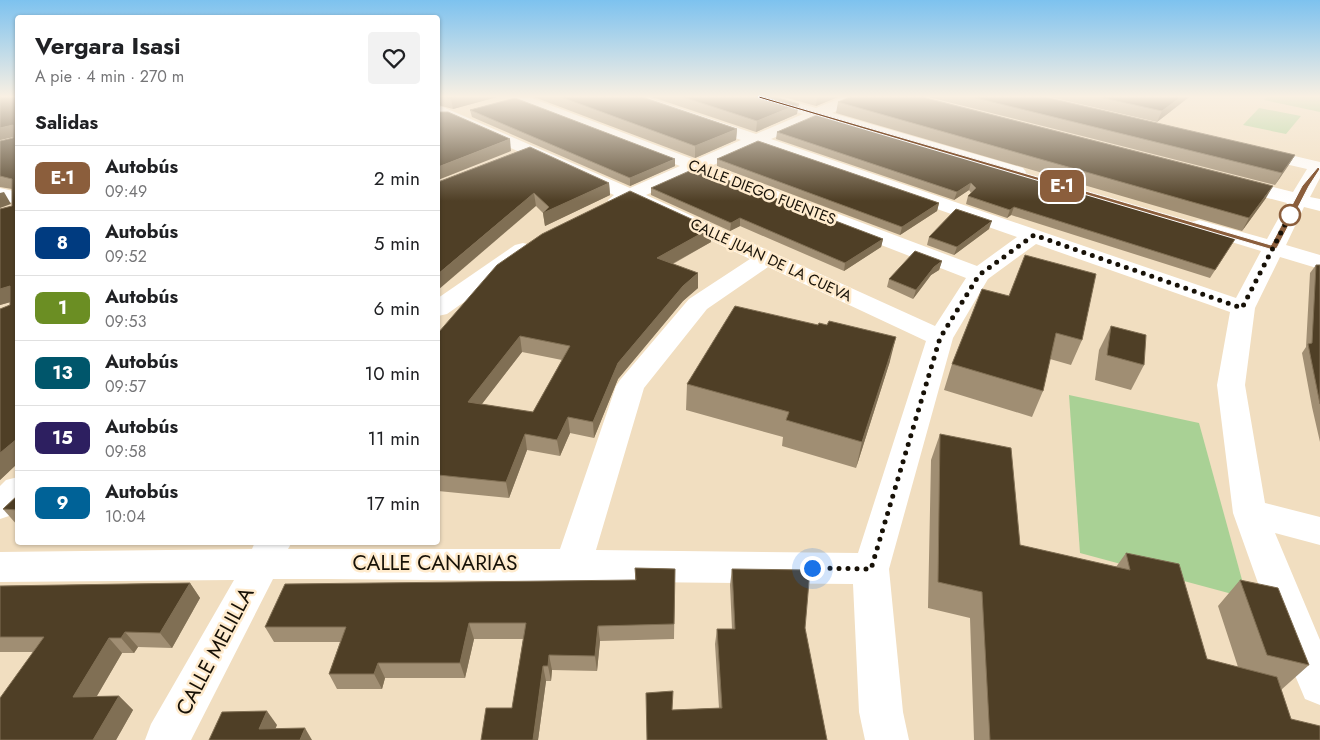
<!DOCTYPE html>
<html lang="es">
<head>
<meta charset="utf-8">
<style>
	:root { --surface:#fff; --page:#f2f2f2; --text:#202124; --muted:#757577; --line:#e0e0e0 }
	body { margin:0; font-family:Jost,sans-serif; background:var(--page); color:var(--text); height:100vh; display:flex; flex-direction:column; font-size:19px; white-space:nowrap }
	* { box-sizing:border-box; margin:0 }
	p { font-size:16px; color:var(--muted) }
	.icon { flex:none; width:28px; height:28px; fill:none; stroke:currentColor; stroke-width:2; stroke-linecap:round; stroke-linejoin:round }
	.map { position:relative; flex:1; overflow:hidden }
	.sheet { position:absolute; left:15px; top:15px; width:425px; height:530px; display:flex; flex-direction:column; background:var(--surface); border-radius:5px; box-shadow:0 1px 4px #0004 }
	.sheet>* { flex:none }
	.badge { padding:0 10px; border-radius:8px; font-size:18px; line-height:32px }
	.you { position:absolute; width:25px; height:25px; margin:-12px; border:4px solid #fff; border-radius:50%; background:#1a73e8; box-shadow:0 0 0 8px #1a73e833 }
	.map>.badge { position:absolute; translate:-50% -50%; box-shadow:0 0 0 2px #fff }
	h2 { padding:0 20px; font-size:19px; line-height:45px }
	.round { display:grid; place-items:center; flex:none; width:52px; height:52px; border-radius:5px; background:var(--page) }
	.head { display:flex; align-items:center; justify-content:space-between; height:85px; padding:0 20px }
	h1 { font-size:24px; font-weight:700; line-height:38px }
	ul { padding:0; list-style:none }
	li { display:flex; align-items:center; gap:15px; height:65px; padding:0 20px; border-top:1px solid var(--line) }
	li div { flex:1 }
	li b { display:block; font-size:19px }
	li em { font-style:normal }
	li .badge { min-width:55px; font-weight:700; text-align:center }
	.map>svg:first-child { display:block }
	.green { fill:#a9d195 }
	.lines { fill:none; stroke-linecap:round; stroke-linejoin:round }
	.minor { fill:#fff; fill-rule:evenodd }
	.wall { fill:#a08e73; fill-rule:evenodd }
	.shaded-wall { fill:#806f54 }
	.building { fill:#4f3f26; stroke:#806f54; fill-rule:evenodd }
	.line { fill:#8b5e3c; stroke:#fff }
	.walk { stroke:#171107; stroke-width:5; stroke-dasharray:0 9 }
	.stop-dot { fill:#fff; stroke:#8b5e3c; stroke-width:2.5 }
	.labels { text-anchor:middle; stroke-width:5; stroke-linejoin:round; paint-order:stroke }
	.far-street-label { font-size:15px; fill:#171107; stroke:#ffebcd }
	.near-street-label { font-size:21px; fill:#171107; stroke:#ffebcd }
</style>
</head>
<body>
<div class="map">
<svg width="1320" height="740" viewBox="0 0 1320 740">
	<rect width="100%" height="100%" fill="#f1dec0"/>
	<g class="green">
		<path d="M 1267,97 L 1320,97 L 1320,112 L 1264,100 Z"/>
		<path d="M 1259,108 L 1301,116 L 1286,134 L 1243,125 Z"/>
		<path d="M 1069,395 L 1199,423 L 1247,598 L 1080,553 Z"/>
	</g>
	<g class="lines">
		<g class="minor">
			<path d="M 511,97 L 529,97 L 695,160 L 741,140 L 627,100 L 625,97 L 646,97 L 756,134 L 803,114 L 756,100 L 754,97 L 777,97 L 816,108 L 843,97 L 862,97 L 860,100 L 832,113 L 1023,168 L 1026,172 L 1023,176 L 1011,176 L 818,119 L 771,139 L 1236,298 L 1261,251 L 1192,230 L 1189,226 L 1192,222 L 1199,220 L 1267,239 L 1287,203 L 1225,187 L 1223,183 L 1225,179 L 1232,177 L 1293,192 L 1307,169 L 1250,156 L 1247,152 L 1250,148 L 1256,147 L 1320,162 L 1320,178 L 1310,197 L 1320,199 L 1320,211 L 1304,207 L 1286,245 L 1320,255 L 1320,269 L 1280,257 L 1255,308 L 1245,385 L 1265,503 L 1320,517 L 1320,545 L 1275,533 L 1320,640 L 1320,705 L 1305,699 L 1269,614 L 1233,513 L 1217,385 L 1230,312 L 1036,244 L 988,279 L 953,338 L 889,569 L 903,712 L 909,740 L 865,740 L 859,712 L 853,584 L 327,579 L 273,579 L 191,740 L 145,740 L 151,724 L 234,580 L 0,582 L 0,552 L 252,549 L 255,542 L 292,542 L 288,549 L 560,549 L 616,386 L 620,380 L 689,299 L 750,259 L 630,202 L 618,206 L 611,204 L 608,200 L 614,195 L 438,115 L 438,106 L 443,107 L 630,188 L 680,166 L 513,101 ZM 757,146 L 1017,237 L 977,266 L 711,166 ZM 696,173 L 966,278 L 935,326 L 646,195 ZM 768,267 L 926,341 L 858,553 L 596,550 L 644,388 L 707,309 Z"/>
			<path d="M 0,188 L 18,192 L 18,204 L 0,200 Z"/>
			<path d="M 523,243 L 531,245 L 534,250 L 531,255 L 447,314 L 438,316 L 438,298 L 515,245 Z"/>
			<path d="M 18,477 L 18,510 L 12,515 L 0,519 L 0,486 L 6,480 Z"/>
		</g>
	</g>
	<g class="wall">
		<path d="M 18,97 L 18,463 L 0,480 L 0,309 L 10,305 L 10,302 L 0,305 L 0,209 L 12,206 L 12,189 L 0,187 L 0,141 L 13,138 L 13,137 L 0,140 Z"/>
		<path d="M 438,97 L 497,97 L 453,109 L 438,105 Z"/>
		<path d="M 534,97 L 642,97 L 737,129 L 736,140 L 695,158 Z"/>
		<path d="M 652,97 L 775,97 L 797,114 L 756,132 Z"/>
		<path d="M 784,97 L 838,97 L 816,106 Z"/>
		<path d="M 928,97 L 1045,97 L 1295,155 L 1288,166 L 1275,185 Z"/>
		<path d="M 1050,97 L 1189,97 L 1157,122 Z"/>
		<path d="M 838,102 L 1266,198 L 1242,231 L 836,113 Z"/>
		<path d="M 470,110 L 675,166 L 630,186 L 472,117 Z"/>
		<path d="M 777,132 L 1237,236 L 1210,278 L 1011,215 L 1007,218 L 966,204 L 968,196 L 971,193 L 969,190 L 954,200 L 776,139 Z"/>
		<path d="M 717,159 L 939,203 L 937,211 L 900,235 L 717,166 Z"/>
		<path d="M 438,182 L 609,183 L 610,195 L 545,226 L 543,213 L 536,206 Z"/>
		<path d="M 651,188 L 883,239 L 881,247 L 844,271 L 740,226 L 730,231 L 651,195 Z"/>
		<path d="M 711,228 L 711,242 L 673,264 L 698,288 L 683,301 L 618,379 L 594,438 L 570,433 L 560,456 L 527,450 L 509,498 L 438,491 L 438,333 ZM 522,352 L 562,360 L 533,412 L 482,404 Z"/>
		<path d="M 989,229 L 954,255 L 927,245 L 929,237 Z"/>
		<path d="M 942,261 L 939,270 L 931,275 L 913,299 L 887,287 L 889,279 Z"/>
		<path d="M 1316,265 L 1320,265 L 1320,442 L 1312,407 L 1302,353 L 1306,347 L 1310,273 Z"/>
		<path d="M 982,289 L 1082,340 L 1071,365 L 1050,359 L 1043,391 L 1032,417 L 944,390 L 952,364 Z"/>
		<path d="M 1111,326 L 1144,365 L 1131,390 L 1095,380 L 1099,350 Z"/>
		<path d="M 890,361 L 856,468 L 782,446 L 783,437 L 686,410 L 687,384 Z"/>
		<path d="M 940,434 L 1020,545 L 1116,567 L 1126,553 L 1207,659 L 1238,667 L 1218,606 L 1240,580 L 1309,665 L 1281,690 L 1291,719 L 1320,740 L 974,740 L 970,618 L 928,608 L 931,460 Z"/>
		<path d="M 18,495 L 18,526 L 3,509 Z"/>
		<path d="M 635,568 L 675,569 L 674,639 L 600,641 L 597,671 L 552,670 L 551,681 L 546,681 L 538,740 L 481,740 L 512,708 L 523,639 L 474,639 L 465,678 L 385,678 L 382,689 L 337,689 L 329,674 L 340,642 L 274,642 L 265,627 L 635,580 Z"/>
		<path d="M 732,569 L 805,628 L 827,740 L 672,710 L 719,708 L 715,644 L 717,629 L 732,629 L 730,585 Z"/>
		<path d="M 190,583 L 200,598 L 172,648 L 138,647 L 134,653 L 122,653 L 97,696 L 119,696 L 133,710 L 116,740 L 0,740 L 33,652 L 0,652 L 0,586 Z"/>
	</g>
	<g class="shaded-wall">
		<path d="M 457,97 L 497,97 L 453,109 L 451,99 Z"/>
		<path d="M 817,97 L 838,97 L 816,106 Z"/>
		<path d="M 1181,97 L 1189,97 L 1157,122 L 1162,111 Z"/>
		<path d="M 799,104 L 797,114 L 756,132 L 757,121 Z"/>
		<path d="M 13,125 L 18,136 L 0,140 L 0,128 Z"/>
		<path d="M 737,129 L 736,140 L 695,158 L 695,146 Z"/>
		<path d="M 510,139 L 511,151 L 438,180 L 438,167 Z"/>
		<path d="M 1295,155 L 1288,166 L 1275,185 L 1282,173 Z"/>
		<path d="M 675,159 L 675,166 L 630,186 L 630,178 Z"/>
		<path d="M 609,183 L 610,195 L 545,226 L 543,213 Z"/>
		<path d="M 971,183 L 969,190 L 954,200 L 957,192 Z"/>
		<path d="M 1273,186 L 1266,198 L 1242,231 L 1249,218 Z"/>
		<path d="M 4,192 L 11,204 L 0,208 L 0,193 Z"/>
		<path d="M 534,193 L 536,206 L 438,290 L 438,274 Z"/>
		<path d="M 939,203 L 937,211 L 900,235 L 902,227 Z"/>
		<path d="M 1014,207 L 1011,215 L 1007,218 L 1010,210 Z"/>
		<path d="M 740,218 L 740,226 L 730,231 L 731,223 Z"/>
		<path d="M 992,221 L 989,229 L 954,255 L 957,247 Z"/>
		<path d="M 711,228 L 711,242 L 657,272 L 657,258 Z"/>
		<path d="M 883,239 L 881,247 L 844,271 L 845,263 Z"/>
		<path d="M 942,261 L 939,270 L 931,275 L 913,299 L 916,290 L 934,267 Z"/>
		<path d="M 698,273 L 698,288 L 683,301 L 618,379 L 594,438 L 593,422 L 618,363 L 683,286 Z"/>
		<path d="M 10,286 L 18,300 L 0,305 L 0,289 Z"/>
		<path d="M 520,336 L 522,352 L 471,418 L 468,402 Z"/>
		<path d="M 896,337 L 890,361 L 856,468 L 862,442 Z"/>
		<path d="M 568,417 L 570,433 L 560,456 L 557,440 Z"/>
		<path d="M 525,434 L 527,450 L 509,498 L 506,482 Z"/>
		<path d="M 18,438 L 18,463 L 0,480 L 0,453 Z"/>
		<path d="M 190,583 L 200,598 L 172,648 L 160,633 Z"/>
		<path d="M 469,623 L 474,639 L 465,678 L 460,663 Z"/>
		<path d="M 598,626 L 600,641 L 597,671 L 595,656 Z"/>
		<path d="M 125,632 L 138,647 L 134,653 L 121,638 Z"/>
		<path d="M 109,638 L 122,653 L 88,711 L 73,697 Z"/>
		<path d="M 549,655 L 552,670 L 551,681 L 548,666 Z"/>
		<path d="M 378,663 L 385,678 L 382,689 L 374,674 Z"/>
		<path d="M 543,666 L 546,681 L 538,740 L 533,740 Z"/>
		<path d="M 119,696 L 133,710 L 116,740 L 93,740 Z"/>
		<path d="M 267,711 L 277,725 L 271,740 L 259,729 Z"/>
		<path d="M 305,728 L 312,740 L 300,740 Z"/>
	</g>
	<g class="building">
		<path d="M 0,97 L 18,97 L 18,438 L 0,453 L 0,309 L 10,305 L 10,286 L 0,289 L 0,209 L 12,206 L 12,179 L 0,176 L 0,141 L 13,138 L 13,125 L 0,128 Z"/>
		<path d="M 445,97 L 457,97 L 451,99 Z"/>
		<path d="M 561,97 L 642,97 L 737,129 L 695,146 Z"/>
		<path d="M 683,97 L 775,97 L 799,104 L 757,121 Z"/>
		<path d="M 850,97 L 922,97 L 1273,186 L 1249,218 L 838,102 Z"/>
		<path d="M 972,97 L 1045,97 L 1295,155 L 1282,173 Z"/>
		<path d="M 1099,97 L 1181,97 L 1162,111 Z"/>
		<path d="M 515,98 L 675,159 L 630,178 L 470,110 Z"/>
		<path d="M 438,112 L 448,112 L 510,139 L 438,167 Z"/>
		<path d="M 819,114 L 1237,236 L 1215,270 L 1014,207 L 1010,210 L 968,196 L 976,188 L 971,183 L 957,192 L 777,132 Z"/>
		<path d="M 758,141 L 939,203 L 902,227 L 717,159 Z"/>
		<path d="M 530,147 L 609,183 L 543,213 L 549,207 L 534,193 L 438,274 L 438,182 Z"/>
		<path d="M 696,168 L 883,239 L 845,263 L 740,218 L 731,223 L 651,188 Z"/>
		<path d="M 630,191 L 711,228 L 657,258 L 698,273 L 683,286 L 618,363 L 593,422 L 568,417 L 557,440 L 525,434 L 506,482 L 438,475 L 438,333 L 497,265 L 542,234 ZM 520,336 L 570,346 L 533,412 L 468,402 Z"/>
		<path d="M 956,209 L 992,221 L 957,247 L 929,237 Z"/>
		<path d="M 915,251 L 942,261 L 934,267 L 916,290 L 889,279 Z"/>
		<path d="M 1025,255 L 1096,274 L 1082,340 L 1056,333 L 1043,391 L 952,364 L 982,289 L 1009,296 Z"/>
		<path d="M 1316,265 L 1320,265 L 1320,404 L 1308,344 L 1312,343 Z"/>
		<path d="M 735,306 L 818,325 L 819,323 L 827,325 L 829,321 L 896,337 L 862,442 L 786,420 L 789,412 L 687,384 Z"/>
		<path d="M 1111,326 L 1146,335 L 1144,365 L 1107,355 Z"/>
		<path d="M 940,434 L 1011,448 L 1020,545 L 1130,570 L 1126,553 L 1179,564 L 1207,659 L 1277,677 L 1291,719 L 1320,726 L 1320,740 L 990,740 L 982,592 L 938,582 Z"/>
		<path d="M 18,495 L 18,510 L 3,509 Z"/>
		<path d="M 635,568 L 675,569 L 674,624 L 598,626 L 595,656 L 549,655 L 548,666 L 543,666 L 533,740 L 481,740 L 486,708 L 512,708 L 526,623 L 469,623 L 460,663 L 378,663 L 374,674 L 329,674 L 346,627 L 265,627 L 285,584 L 636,580 Z"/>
		<path d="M 732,569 L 810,570 L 805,628 L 827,740 L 647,740 L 646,693 L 673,691 L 672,710 L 722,708 L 717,629 L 735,629 Z"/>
		<path d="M 1240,580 L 1278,588 L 1309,665 L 1267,655 Z"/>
		<path d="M 190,583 L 160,633 L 125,632 L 121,638 L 109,638 L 73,697 L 119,696 L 93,740 L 0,740 L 0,698 L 44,637 L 0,637 L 0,586 Z"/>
		<path d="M 267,711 L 259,729 L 305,728 L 300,740 L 209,740 L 222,712 Z"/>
	</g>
	<linearGradient id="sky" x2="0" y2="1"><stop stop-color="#7dc2ef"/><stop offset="0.48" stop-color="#f9f0e3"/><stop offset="1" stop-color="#f9f0e3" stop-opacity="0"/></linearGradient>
	<rect width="1320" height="201" fill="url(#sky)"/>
	<path class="line" d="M 759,96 L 1271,245 L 1302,186 L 1318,167 L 1320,169 L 1309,186 L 1277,248 L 1273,250 L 759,98 Z"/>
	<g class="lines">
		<path class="walk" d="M 812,568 L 871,569 L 940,338 L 979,275 L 1034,235 L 1242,308 L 1290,215"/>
	</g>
	<circle class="stop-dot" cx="1290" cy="215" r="10"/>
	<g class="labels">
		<g class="far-street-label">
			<text transform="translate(762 192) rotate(21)" y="5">CALLE DIEGO FUENTES</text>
			<text transform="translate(771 260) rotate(25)" y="5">CALLE JUAN DE LA CUEVA</text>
		</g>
		<g class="near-street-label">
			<text x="435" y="570">CALLE CANARIAS</text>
			<text transform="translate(215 651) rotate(-62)" y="7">CALLE MELILLA</text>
		</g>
	</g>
</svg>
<div class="you" style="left:812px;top:568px"></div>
<b class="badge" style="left:1062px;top:186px;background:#8b5e3c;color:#fff">E-1</b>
<section class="sheet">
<div class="head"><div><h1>Vergara Isasi</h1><p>A pie · 4 min · 270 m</p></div><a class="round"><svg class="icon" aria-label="heart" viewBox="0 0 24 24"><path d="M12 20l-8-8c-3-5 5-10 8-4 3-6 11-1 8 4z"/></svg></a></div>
<h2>Salidas</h2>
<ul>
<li><span class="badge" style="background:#8b5e3c;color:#fff">E-1</span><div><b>Autobús</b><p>09:49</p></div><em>2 min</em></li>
<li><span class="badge" style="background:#003b80;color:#fff">8</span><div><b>Autobús</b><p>09:52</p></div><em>5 min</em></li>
<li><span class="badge" style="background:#6b8e23;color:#fff">1</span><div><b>Autobús</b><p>09:53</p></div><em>6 min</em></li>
<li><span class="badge" style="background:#00566b;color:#fff">13</span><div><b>Autobús</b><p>09:57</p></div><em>10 min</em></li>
<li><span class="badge" style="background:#2d1f60;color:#fff">15</span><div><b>Autobús</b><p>09:58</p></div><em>11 min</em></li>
<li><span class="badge" style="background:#006297;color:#fff">9</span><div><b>Autobús</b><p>10:04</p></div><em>17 min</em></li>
</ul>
</section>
</div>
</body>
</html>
